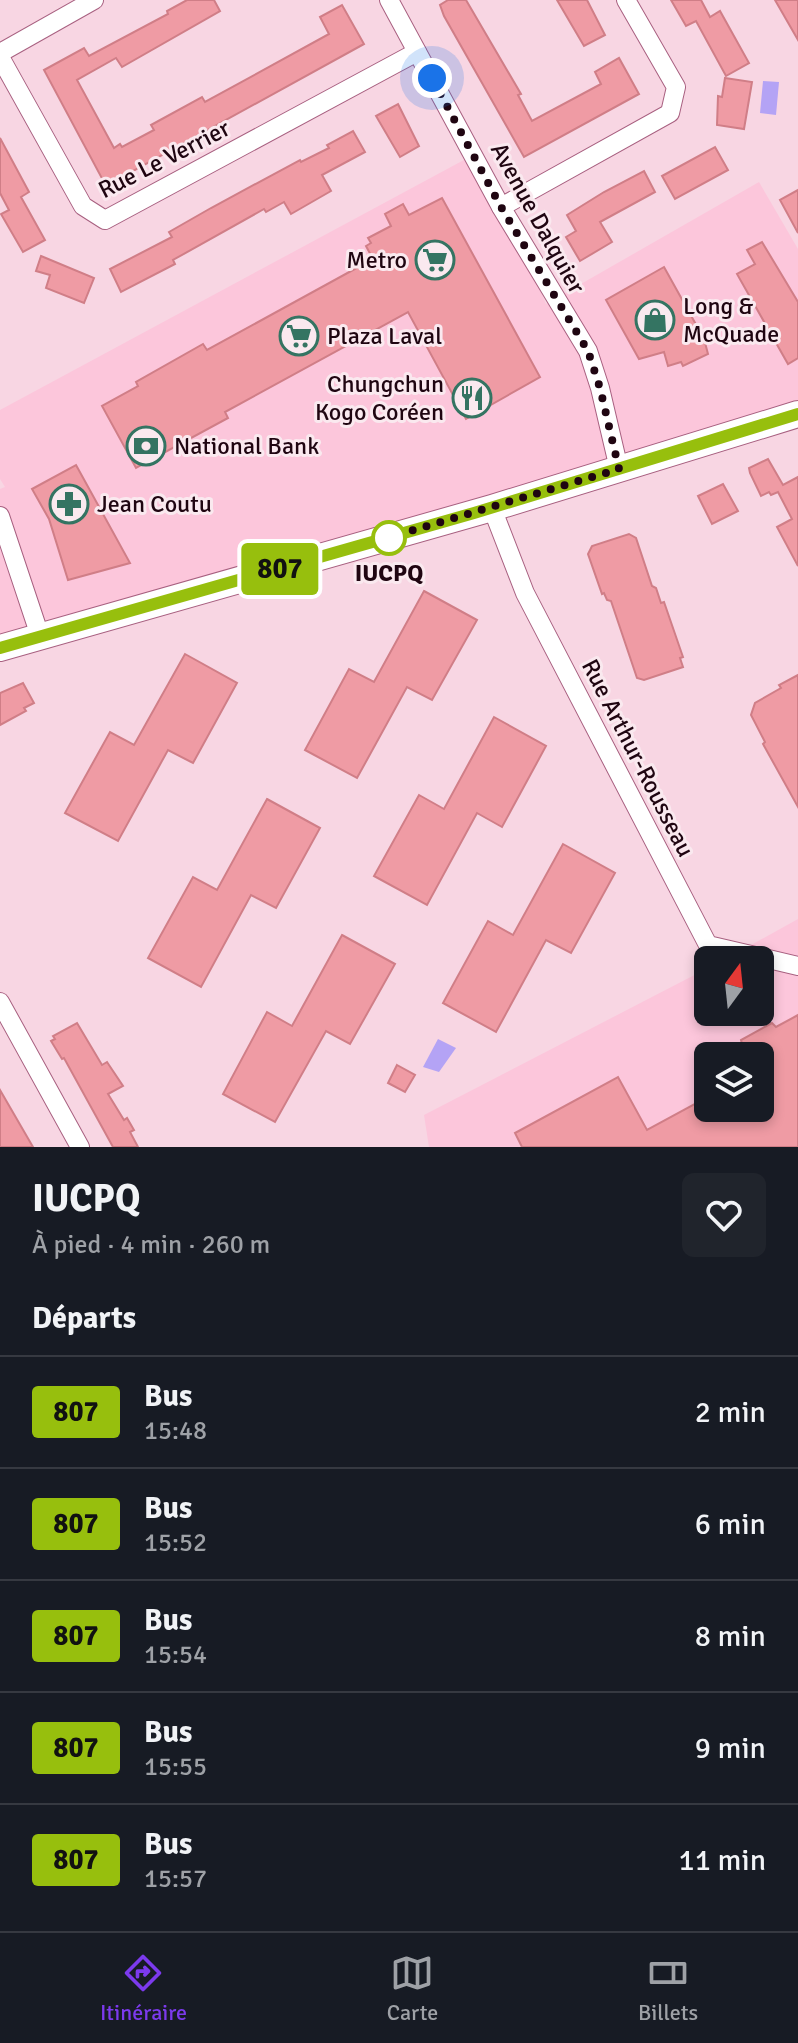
<!DOCTYPE html>
<html lang="fr">
<head>
<meta charset="utf-8">
<style>
	:root { --surface:#171b24; --page:#20242c; --text:#f1f3f6; --muted:#9ea1a6; --line:#363941; --accent:#7c3aed }
	body { margin:0; font-family:Signika,sans-serif; background:var(--page); color:var(--text); height:100vh; display:flex; flex-direction:column; font-size:30px; white-space:nowrap }
	* { box-sizing:border-box; margin:0 }
	p { font-size:26px; color:var(--muted) }
	.icon { flex:none; width:44px; height:44px; fill:none; stroke:currentColor; stroke-width:2; stroke-linecap:round; stroke-linejoin:round }
	.map { position:relative; height:1147px; overflow:hidden }
	.sheet { display:flex; flex-direction:column; background:var(--surface); flex:1 }
	.sheet>* { flex:none }
	.badge { padding:0 16px; border-radius:6px; font-size:28px; line-height:52px }
	.needle { width:52px; rotate:15deg }
	.controls { position:absolute; left:694px; top:946px; display:grid; gap:16px }
	.controls a { display:grid; place-items:center; width:80px; height:80px; border-radius:12px; background:var(--surface); box-shadow:0 4px 12px #0003; font-size:40px }
	.you { position:absolute; width:40px; height:40px; margin:-20px; border:6px solid #fff; border-radius:50%; background:#1a73e8; box-shadow:0 0 0 12px #1a73e833 }
	.map>.badge { position:absolute; translate:-50% -50%; box-shadow:0 0 0 4px #fff }
	h2 { padding:0 32px; font-size:30px; line-height:72px }
	.round { display:grid; place-items:center; flex:none; width:84px; height:84px; border-radius:12px; background:var(--page) }
	.overview { display:flex; align-items:center; justify-content:space-between; height:136px; padding:0 32px }
	h1 { font-size:38px; font-weight:800; line-height:60px }
	ul { padding:0; list-style:none }
	li { display:flex; align-items:center; gap:24px; height:112px; padding:0 32px; border-top:2px solid var(--line) }
	li div { flex:1 }
	li b { display:block; font-size:30px }
	li em { font-style:normal }
	li .badge { min-width:88px; font-weight:700; text-align:center }
	.menu { display:flex; justify-content:space-around; align-items:center; height:112px; border-top:2px solid var(--line); background:var(--surface); font-size:22px; color:var(--muted) }
	.menu a { display:grid; justify-items:center; gap:4px }
	.menu .on { color:var(--accent) }
	.map>svg:first-child { display:block }
	.built { fill:#fcc6db; fill-rule:evenodd }
	.water { fill:#b4a3f5 }
	.building { fill:#ef9ba4; stroke:#d07e87; stroke-width:2 }
	.lines { fill:none; stroke-linecap:round; stroke-linejoin:round }
	.minor-casing { stroke:#a86080; stroke-width:20 }
	.secondary-casing { stroke:#a86080; stroke-width:28 }
	.minor { stroke:#fff; stroke-width:18 }
	.secondary { stroke:#fff; stroke-width:26 }
	.line-casing { stroke:#fff; stroke-width:18 }
	.line { stroke:#97bf0d; stroke-width:12 }
	.walk { stroke:#1f0511; stroke-width:8; stroke-dasharray:0 14.4 }
	.stop-dot { fill:#fff; stroke:#97bf0d; stroke-width:4 }
	.labels { text-anchor:middle; stroke-width:6; stroke-linejoin:round; paint-order:stroke }
	.street-label { font-size:24px; fill:#1f0511; stroke:#fae9ef }
	.poi-label { font-size:24px; fill:#1f0511; stroke:#fae9ef; text-anchor:start }
	.stop-label { font-size:24px; font-weight:bold; fill:#1f0511; stroke:#fae9ef }
</style>
</head>
<body>
<div class="map">
<svg width="798" height="1147" viewBox="0 0 798 1147">
	<rect width="100%" height="100%" fill="#f8d6e3"/>
	<g class="built">
		<path d="M 475,154 L 506,209 L 546,304 L 759,182 L 798,249 L 798,415 L 0,648 L 0,489 L 5,487 L 0,479 L 0,410 Z"/>
		<path d="M 798,919 L 798,1147 L 429,1147 L 424,1115 L 708,968 L 708,1012 L 760,1012 L 760,960 L 724,960 ZM 708,1056 L 760,1056 L 760,1108 L 708,1108 Z"/>
	</g>
	<g class="water">
		<path d="M 763,81 L 779,82 L 776,115 L 760,113 Z"/>
		<path d="M 438,1039 L 456,1048 L 439,1072 L 423,1067 Z"/>
	</g>
	<g class="building">
		<path d="M 187,0 L 214,0 L 220,11 L 122,67 L 116,58 L 77,80 L 114,148 L 120,144 L 122,147 L 154,130 L 151,125 L 202,97 L 205,102 L 329,34 L 320,17 L 342,5 L 364,44 L 106,186 L 44,70 L 84,48 L 89,56 L 168,14 L 167,11 Z"/>
		<path d="M 448,0 L 466,0 L 521,94 L 518,95 L 532,121 L 601,84 L 595,72 L 619,58 L 639,94 L 524,157 L 444,16 L 440,5 Z"/>
		<path d="M 557,0 L 587,0 L 605,35 L 584,46 Z"/>
		<path d="M 671,0 L 701,0 L 710,17 L 720,11 L 749,63 L 726,76 L 696,21 L 686,26 Z"/>
		<path d="M 775,0 L 798,0 L 798,40 Z"/>
		<path d="M 725,78 L 752,82 L 744,129 L 717,125 L 718,96 L 722,97 Z"/>
		<path d="M 398,104 L 419,146 L 400,157 L 376,116 Z"/>
		<path d="M 353,131 L 365,152 L 322,175 L 331,191 L 291,214 L 284,202 L 266,212 L 264,209 L 173,260 L 175,264 L 121,292 L 110,269 L 172,237 L 169,232 L 211,208 L 300,160 L 301,162 L 329,148 L 327,145 Z"/>
		<path d="M 0,138 L 29,192 L 21,197 L 45,240 L 23,252 L 1,214 L 9,210 L 0,193 Z"/>
		<path d="M 715,147 L 728,170 L 675,199 L 662,176 Z"/>
		<path d="M 644,171 L 655,192 L 600,222 L 612,242 L 580,261 L 566,237 L 576,231 L 567,215 L 604,192 Z"/>
		<path d="M 798,190 L 798,233 L 780,200 Z"/>
		<path d="M 442,198 L 540,377 L 466,419 L 408,312 L 225,412 L 228,418 L 136,468 L 102,406 L 138,386 L 136,382 L 203,344 L 207,350 L 373,259 L 366,246 L 371,243 L 368,238 L 391,226 L 385,214 L 403,204 L 409,215 Z"/>
		<path d="M 762,242 L 798,302 L 798,358 L 788,364 L 737,274 L 755,264 L 747,250 Z"/>
		<path d="M 41,256 L 94,278 L 84,303 L 46,288 L 50,275 L 36,271 Z"/>
		<path d="M 664,267 L 704,339 L 708,354 L 683,366 L 681,362 L 668,366 L 664,352 L 639,359 L 606,300 Z"/>
		<path d="M 768,459 L 783,485 L 798,477 L 798,566 L 777,527 L 792,519 L 778,492 L 771,495 L 769,492 L 761,496 L 750,473 L 749,468 Z"/>
		<path d="M 76,465 L 130,563 L 68,580 L 49,519 L 32,489 Z"/>
		<path d="M 723,484 L 738,511 L 712,524 L 698,496 Z"/>
		<path d="M 629,534 L 636,538 L 652,586 L 656,588 L 661,603 L 664,602 L 683,657 L 680,658 L 683,667 L 644,680 L 637,678 L 611,601 L 607,600 L 604,593 L 602,594 L 588,554 L 592,546 Z"/>
		<path d="M 424,591 L 477,620 L 432,700 L 407,687 L 357,778 L 305,750 L 349,669 L 374,682 Z"/>
		<path d="M 185,654 L 237,683 L 193,763 L 168,750 L 118,841 L 65,813 L 110,732 L 134,745 Z"/>
		<path d="M 798,675 L 798,807 L 763,744 L 765,742 L 751,715 L 755,703 L 781,688 L 779,685 Z"/>
		<path d="M 23,683 L 34,703 L 24,708 L 26,711 L 0,725 L 0,693 Z"/>
		<path d="M 494,717 L 546,746 L 502,827 L 477,813 L 427,905 L 374,876 L 419,795 L 444,809 Z"/>
		<path d="M 267,799 L 320,828 L 276,908 L 251,895 L 201,987 L 148,958 L 193,877 L 217,890 Z"/>
		<path d="M 563,844 L 615,873 L 571,953 L 546,940 L 496,1032 L 443,1003 L 488,921 L 513,935 Z"/>
		<path d="M 342,935 L 395,964 L 350,1044 L 326,1031 L 275,1122 L 223,1094 L 267,1012 L 292,1026 Z"/>
		<path d="M 798,1015 L 798,1147 L 522,1147 L 515,1133 L 618,1077 L 647,1130 L 702,1100 L 707,1108 L 760,1108 L 760,1056 L 745,1056 L 741,1040 L 772,1023 L 776,1027 Z"/>
		<path d="M 77,1023 L 102,1065 L 107,1062 L 123,1086 L 108,1094 L 124,1120 L 127,1118 L 134,1130 L 130,1132 L 138,1147 L 113,1147 L 64,1058 L 62,1059 L 51,1041 L 55,1039 L 53,1036 Z"/>
		<path d="M 397,1065 L 415,1075 L 405,1092 L 388,1083 Z"/>
		<path d="M 0,1090 L 33,1147 L 0,1147 Z"/>
	</g>
	<g class="lines">
		<g class="minor-casing">
			<g id="minor">
				<path d="M 389,0 L 501,207 L 588,351 L 600,388 L 619,469"/>
				<path d="M 0,53 L 94,0"/>
				<path d="M 0,57 L 83,206 L 105,220 L 417,52"/>
				<path d="M 501,207 L 670,113 L 676,87 L 626,0"/>
				<path d="M 492,508 L 525,593 L 708,945 L 798,966"/>
				<path d="M 0,516 L 41,639"/>
				<path d="M 0,1002 L 80,1147"/>
			</g>
		</g>
		<g class="secondary-casing">
			<path id="secondary" d="M 0,648 L 492,508 L 798,414"/>
		</g>
		<use href="#minor" class="minor"/>
		<use href="#secondary" class="secondary"/>
	</g>
	<g class="lines">
		<g class="line-casing">
			<path id="line" d="M 0,648 L 474,513 L 798,414"/>
		</g>
		<use href="#line" class="line"/>
		<path class="walk" d="M 389,538 L 387,538 L 619,469 L 600,388 L 588,351 L 501,207 L 432,78"/>
	</g>
	<defs>
		<g id="supermarket-ring" transform="scale(2)"><circle r="9.5" fill="#fae9ef" stroke="#347462" stroke-width="1.5"/><path d="M-6-5.5h2.5l.6 2H6L4.5 2H-2.5L-4.4-4H-6ZM-1.5 3.2a1.3 1.3 0 1 0 .1 0ZM3 3.2a1.3 1.3 0 1 0 .1 0Z" fill="#347462"/></g>
		<g id="shop-ring" transform="scale(2)"><circle r="9.5" fill="#fae9ef" stroke="#347462" stroke-width="1.5"/><path d="M-5-2.5h2.3a2.7 3.5 0 0 1 5.4 0H5L5.5 6h-11ZM-1.5-2.5h3a1.5 2.3 0 0 0-3 0Z" fill="#347462"/></g>
		<g id="restaurant-ring" transform="scale(2)"><circle r="9.5" fill="#fae9ef" stroke="#347462" stroke-width="1.5"/><path d="M-5-6h1v4h1v-4h1v4h1v-4h1v5L-1.5 .5V6h-2V.5L-5-1ZM5-6V6H3V1.5H1.5Q1.5-4 5-6Z" fill="#347462"/></g>
		<g id="bank-ring" transform="scale(2)"><circle r="9.5" fill="#fae9ef" stroke="#347462" stroke-width="1.5"/><path d="M-6-4H6V4H-6ZM0-2.3a2.3 2.3 0 1 0 0 4.6a2.3 2.3 0 1 0 0-4.6Z" fill="#347462"/></g>
		<g id="pharmacy-ring" transform="scale(2)"><circle r="9.5" fill="#fae9ef" stroke="#347462" stroke-width="1.5"/><path d="M-2-6h4v4h4v4h-4v4h-4v-4h-4v-4h4Z" fill="#347462"/></g>
	</defs>
	<g fill-rule="evenodd">
		<use href="#supermarket-ring" x="435" y="260"/>
		<use href="#shop-ring" x="655" y="320"/>
		<use href="#supermarket-ring" x="299" y="336"/>
		<use href="#restaurant-ring" x="472" y="398"/>
		<use href="#bank-ring" x="146" y="446"/>
		<use href="#pharmacy-ring" x="69" y="504"/>
	</g>
	<circle class="stop-dot" cx="389" cy="538" r="16"/>
	<g class="labels">
		<g class="street-label">
			<text transform="translate(164 159) rotate(-27)" y="8">Rue Le Verrier</text>
			<text transform="translate(538 218) rotate(61)" y="8">Avenue Dalquier</text>
			<text transform="translate(638 758) rotate(63)" y="8">Rue Arthur-Rousseau</text>
		</g>
		<g class="poi-label">
			<text x="407" y="268" text-anchor="end">Metro</text>
			<text x="683" y="314">Long &amp;<tspan x="683" dy="28">McQuade</tspan></text>
			<text x="327" y="344">Plaza Laval</text>
			<text x="444" y="392" text-anchor="end">Chungchun<tspan x="444" dy="28">Kogo Coréen</tspan></text>
			<text x="174" y="454">National Bank</text>
			<text x="97" y="512">Jean Coutu</text>
		</g>
		<g class="stop-label">
			<text x="389" y="581">IUCPQ</text>
		</g>
	</g>
</svg>
<div class="controls">
<a><svg class="needle" viewBox="-14 -14 28 28"><path d="M0-13l5 13h-10z" fill="#e53935"/><path d="M0 13l5-13h-10z" fill="#9ea1a6"/></svg></a>
<a><svg class="icon" aria-label="layers" viewBox="0 0 24 24"><path d="M12 4l9 5-9 5-9-5zM3 14l9 5 9-5"/></svg></a>
</div>
<div class="you" style="left:432px;top:78px"></div>
<b class="badge" style="left:280px;top:569px;background:#97bf0d;color:#111">807</b>
</div>
<section class="sheet">
<div class="overview"><div><h1>IUCPQ</h1><p>À pied · 4 min · 260 m</p></div><a class="round"><svg class="icon" aria-label="heart" viewBox="0 0 24 24"><path d="M12 20l-8-8c-3-5 5-10 8-4 3-6 11-1 8 4z"/></svg></a></div>
<h2>Départs</h2>
<ul>
<li><span class="badge" style="background:#97bf0d;color:#111">807</span><div><b>Bus</b><p>15:48</p></div><em>2 min</em></li>
<li><span class="badge" style="background:#97bf0d;color:#111">807</span><div><b>Bus</b><p>15:52</p></div><em>6 min</em></li>
<li><span class="badge" style="background:#97bf0d;color:#111">807</span><div><b>Bus</b><p>15:54</p></div><em>8 min</em></li>
<li><span class="badge" style="background:#97bf0d;color:#111">807</span><div><b>Bus</b><p>15:55</p></div><em>9 min</em></li>
<li><span class="badge" style="background:#97bf0d;color:#111">807</span><div><b>Bus</b><p>15:57</p></div><em>11 min</em></li>
</ul>
</section>
<nav class="menu">
<a class="on"><svg class="icon" aria-label="directions" viewBox="0 0 24 24"><path d="M12 3l9 9-9 9-9-9zM9 14v-3h6M13 9l2 2-2 2"/></svg>Itinéraire</a>
<a><svg class="icon" aria-label="map" viewBox="0 0 24 24"><path d="M3 6l6-2 6 2 6-2v14l-6 2-6-2-6 2zM9 4v14M15 6v14"/></svg>Carte</a>
<a><svg class="icon" aria-label="tickets" viewBox="0 0 24 24"><path d="M3 7h18v10H3zM15 7v10"/></svg>Billets</a>
</nav>
</body>
</html>
